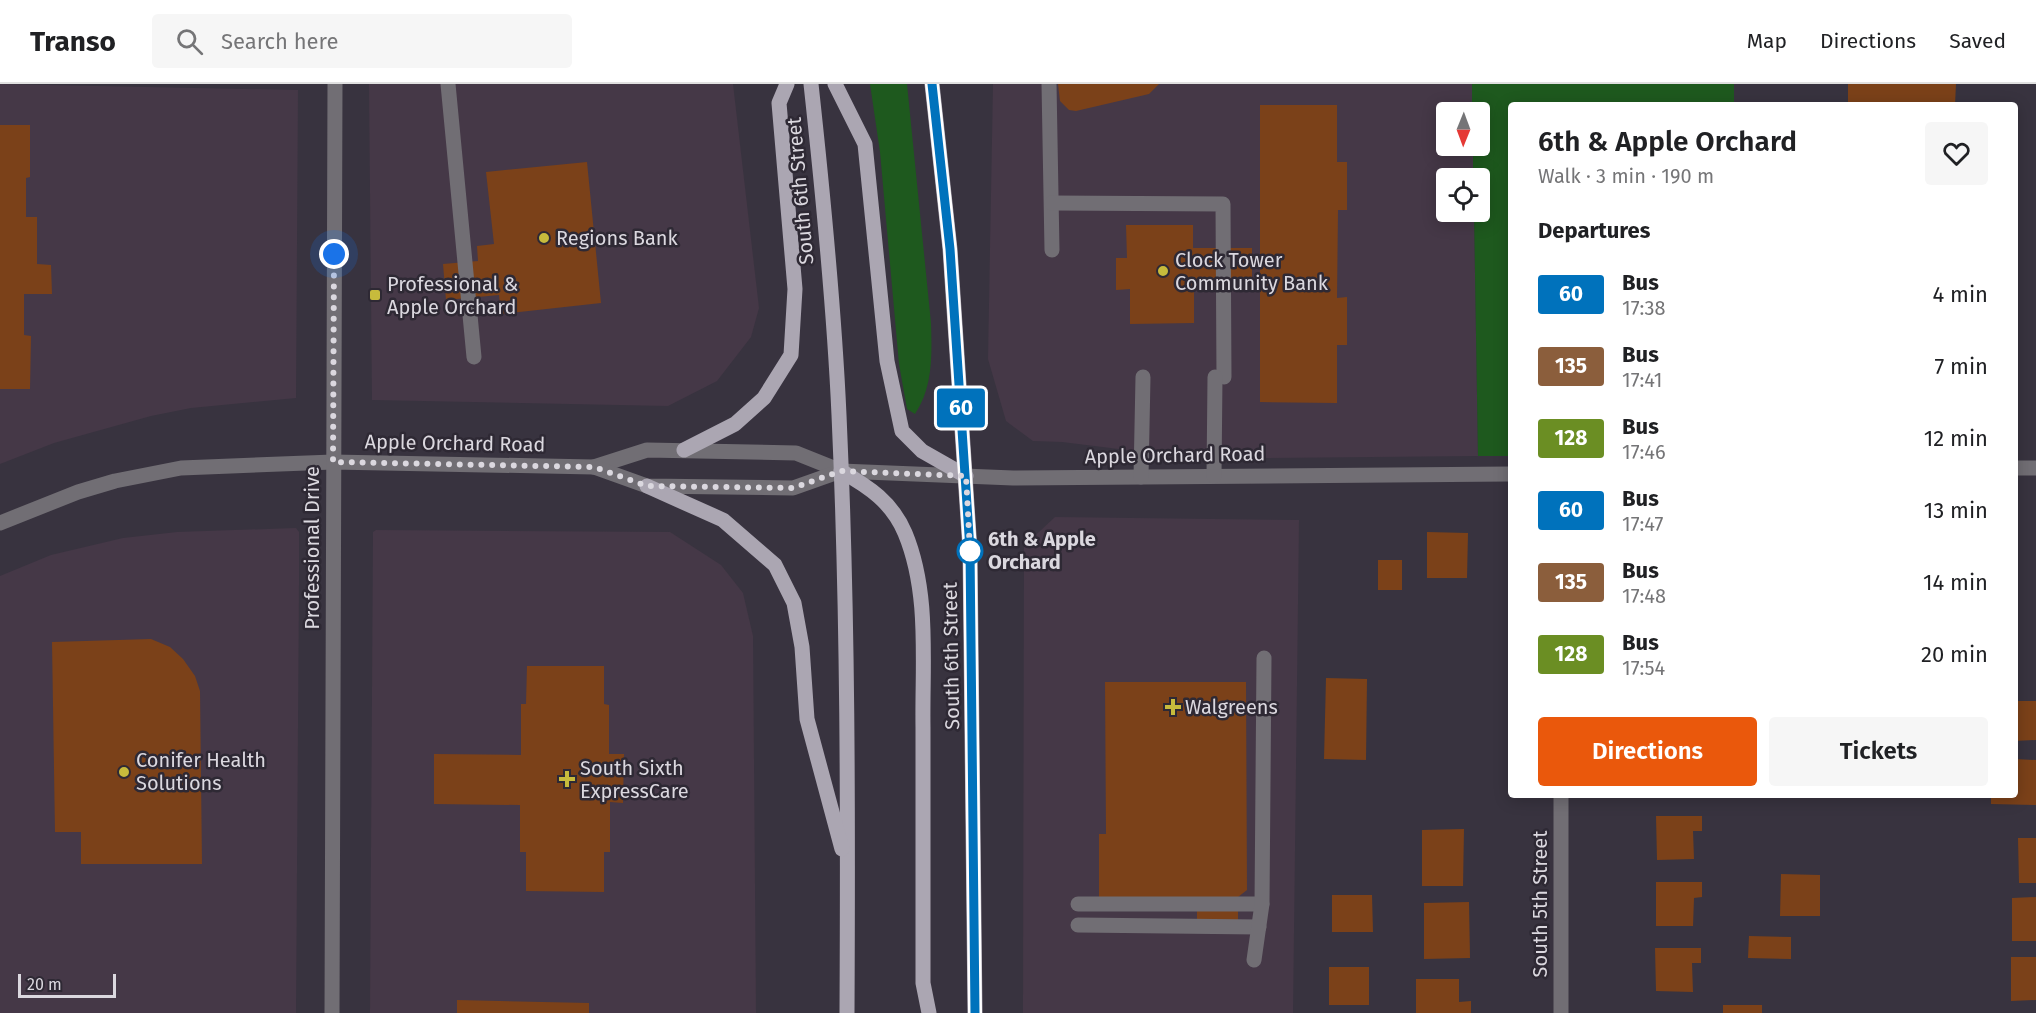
<!DOCTYPE html>
<html lang="en">
<head>
<meta charset="utf-8">
<style>
	:root { --surface:#fff; --page:#f6f6f6; --text:#202124; --muted:#757577; --line:#e0e0e0; --accent:#ea580c }
	body { margin:0; font-family:"Fira Sans",sans-serif; background:var(--page); color:var(--text); height:100vh; display:flex; flex-direction:column; font-size:22px; white-space:nowrap }
	* { box-sizing:border-box; margin:0 }
	p { font-size:20px; color:var(--muted) }
	.icon { flex:none; width:33px; height:33px; fill:none; stroke:currentColor; stroke-width:2; stroke-linecap:round; stroke-linejoin:round }
	.map { position:relative; flex:1; overflow:hidden }
	.sheet { position:absolute; left:1508px; top:18px; width:510px; height:696px; display:flex; flex-direction:column; background:var(--surface); border-radius:6px; box-shadow:0 3px 15px #0003 }
	.sheet>* { flex:none }
	.badge { padding:0 12px; border-radius:4px; font-size:21px; line-height:39px }
	.needle { width:39px; rotate:181deg }
	.fabs { position:absolute; left:1436px; top:18px; display:grid; gap:12px }
	.fabs a { display:grid; place-items:center; width:54px; height:54px; border-radius:6px; background:var(--surface); box-shadow:0 3px 15px #0003; font-size:30px }
	.scale { position:absolute; left:18px; bottom:15px; width:98px; box-sizing:border-box; padding-left:6px; border:3px solid #dbd8df; border-top:0; font-size:16px; line-height:21px; white-space:nowrap; color:#dbd8df; -webkit-text-stroke:4px #2e2934; paint-order:stroke }
	.you { position:absolute; width:30px; height:30px; margin:-15px; border:4px solid #fff; border-radius:50%; background:#1a73e8; box-shadow:0 0 0 9px #1a73e833 }
	.map>.badge { position:absolute; translate:-50% -50%; box-shadow:0 0 0 3px #fff }
	h2 { padding:0 30px; font-size:22px; line-height:54px }
	.round { display:grid; place-items:center; flex:none; width:63px; height:63px; border-radius:6px; background:var(--page) }
	.head { display:flex; align-items:center; justify-content:space-between; height:102px; padding:0 30px }
	h1 { font-size:28px; font-weight:600; line-height:45px }
	.action { display:flex; gap:12px; margin-top:auto; padding:12px 30px }
	.action a { flex:1; height:69px; border-radius:6px; background:var(--accent); color:#fff; font-size:24px; font-weight:600; line-height:69px; text-align:center }
	.action a+a { background:var(--page); color:var(--text) }
	ul { padding:0; list-style:none }
	li { display:flex; align-items:center; gap:18px; height:72px; padding:0 30px }
	li div { flex:1 }
	li b { display:block; font-size:22px }
	li em { font-style:normal }
	li .badge { min-width:66px; font-weight:700; text-align:center }
	header { display:flex; align-items:center; gap:36px; box-sizing:border-box; height:84px; padding:0 30px; background:var(--surface); border-bottom:2px solid var(--line) }
	header strong { font-size:28px }
	nav { display:flex; gap:33px; margin-inline-start:auto; font-size:21px }
	.search { width:420px; height:54px; background:var(--page); display:flex; align-items:center; gap:15px; box-sizing:border-box; padding:0 21px; border-radius:6px; color:var(--muted); font-size:22px }
	.map>svg:first-child { display:block }
	.commercial { fill:#453847 }
	.green { fill:#1e591e }
	.building { fill:#7b4119 }
	.lines { fill:none; stroke-linecap:round; stroke-linejoin:round }
	.minor { stroke:#716e74; stroke-width:15 }
	.major { stroke:#aba6b2; stroke-width:15 }
	.line-casing { stroke:#fff; stroke-width:14 }
	.line { stroke:#0072bc; stroke-width:9 }
	.walk { stroke:#dbd8df; stroke-width:6; stroke-dasharray:0 10.8 }
	.poi-dot { fill:#c7bb3c; stroke:#2e2934; stroke-width:2 }
	.stop-dot { fill:#fff; stroke:#0072bc; stroke-width:3 }
	.labels { text-anchor:middle; stroke-width:5; stroke-linejoin:round; paint-order:stroke }
	.street-label { font-size:20px; fill:#dbd8df; stroke:#2e2934 }
	.poi-label { font-size:20px; fill:#dbd8df; stroke:#2e2934; text-anchor:start }
	.stop-label { font-size:20px; font-weight:bold; fill:#dbd8df; stroke:#2e2934; text-anchor:start }
</style>
</head>
<body>
<header>
<strong>Transo</strong>
<div class="search"><svg class="icon" aria-label="search" viewBox="0 0 24 24"><circle cx="10" cy="10" r="6"/><path d="M15 15l6 6"/></svg>Search here</div>
<nav><a>Map</a><a>Directions</a><a>Saved</a></nav>
</header>
<div class="map">
<svg width="2036" height="929" viewBox="0 0 2036 929">
	<rect width="100%" height="100%" fill="#38333f"/>
	<g class="commercial">
		<path d="M 0,0 L 298,6 L 296,314 L 191,324 L 151,332 L 54,359 L 0,380 Z"/>
		<path d="M 369,0 L 733,0 L 759,224 L 751,253 L 717,297 L 668,322 L 372,316 Z"/>
		<path d="M 993,0 L 1472,0 L 1472,28 L 1446,28 L 1446,62 L 1473,62 L 1473,94 L 1446,94 L 1446,128 L 1474,128 L 1478,372 L 1267,374 L 1167,371 L 1062,358 L 1033,357 L 1006,337 L 988,275 Z"/>
		<path d="M 1055,433 L 1299,436 L 1293,929 L 1023,929 L 1024,462 Z"/>
		<path d="M 296,444 L 299,448 L 299,497 L 296,929 L 0,929 L 0,492 L 51,471 L 123,454 L 177,448 Z"/>
		<path d="M 376,446 L 670,448 L 721,481 L 743,509 L 753,552 L 756,929 L 370,929 L 373,448 Z"/>
	</g>
	<g class="green">
		<path d="M 870,0 L 907,0 L 931,239 C 932,271 933,303 915,330 L 907,325 L 899,280 L 880,68 Z"/>
		<path d="M 1472,0 L 1734,0 L 1734,21 L 1510,21 L 1510,372 L 1478,372 L 1474,128 L 1479,128 L 1479,94 L 1473,94 L 1473,62 L 1479,62 L 1479,28 L 1472,28 Z"/>
	</g>
	<g class="building">
		<path d="M 1058,0 L 1159,0 L 1149,10 L 1076,27 L 1069,26 L 1060,17 Z"/>
		<path d="M 1848,0 L 1956,0 L 1955,21 L 1848,21 Z"/>
		<path d="M 1260,21 L 1337,21 L 1337,78 L 1347,78 L 1347,126 L 1338,126 L 1337,214 L 1347,213 L 1347,261 L 1337,261 L 1337,319 L 1260,318 Z"/>
		<path d="M 0,41 L 30,41 L 30,93 L 26,94 L 26,133 L 37,133 L 37,180 L 51,181 L 52,210 L 24,210 L 24,251 L 31,252 L 30,305 L 0,305 Z"/>
		<path d="M 587,78 L 601,219 L 501,230 L 499,211 L 446,216 L 443,180 L 478,177 L 477,162 L 494,160 L 486,88 Z"/>
		<path d="M 1126,141 L 1193,141 L 1193,164 L 1252,164 L 1252,205 L 1194,205 L 1194,239 L 1130,240 L 1130,205 L 1116,206 L 1116,174 L 1127,174 Z"/>
		<path d="M 1427,448 L 1468,449 L 1467,494 L 1427,494 Z"/>
		<rect x="1378" y="476" width="24" height="30"/>
		<path d="M 151,555 L 170,563 L 183,575 L 195,592 L 200,607 L 202,780 L 81,780 L 81,748 L 55,748 L 52,558 Z"/>
		<path d="M 527,582 L 604,582 L 604,620 L 609,621 L 609,670 L 624,670 L 623,719 L 610,718 L 610,768 L 604,768 L 604,808 L 526,807 L 526,768 L 520,768 L 520,721 L 434,720 L 434,670 L 521,671 L 521,620 L 526,620 Z"/>
		<path d="M 1326,594 L 1367,595 L 1366,676 L 1324,675 Z"/>
		<path d="M 1105,598 L 1246,598 L 1247,806 L 1238,813 L 1238,837 L 1197,838 L 1197,814 L 1099,813 L 1099,750 L 1106,750 Z"/>
		<path d="M 2014,617 L 2036,617 L 2036,656 L 2014,657 Z"/>
		<path d="M 2014,675 L 2036,676 L 2036,721 L 1991,720 L 1991,711 L 2014,711 Z"/>
		<path d="M 1656,732 L 1702,732 L 1702,747 L 1693,747 L 1694,775 L 1657,776 Z"/>
		<path d="M 1464,745 L 1463,802 L 1422,802 L 1422,746 Z"/>
		<path d="M 2018,754 L 2036,754 L 2036,799 L 2019,799 Z"/>
		<path d="M 1781,790 L 1820,791 L 1820,832 L 1780,832 Z"/>
		<path d="M 1656,798 L 1702,798 L 1702,813 L 1694,814 L 1693,842 L 1656,842 Z"/>
		<path d="M 1332,811 L 1372,811 L 1373,848 L 1332,848 Z"/>
		<path d="M 2036,813 L 2036,857 L 2012,857 L 2012,814 Z"/>
		<path d="M 1469,818 L 1470,874 L 1424,875 L 1424,819 Z"/>
		<path d="M 1749,852 L 1791,853 L 1791,875 L 1748,874 Z"/>
		<path d="M 1655,864 L 1701,864 L 1701,879 L 1692,879 L 1693,908 L 1656,907 Z"/>
		<path d="M 2011,873 L 2036,873 L 2036,916 L 2011,917 Z"/>
		<rect x="1329" y="883" width="40" height="38"/>
		<path d="M 1416,895 L 1459,895 L 1459,918 L 1471,917 L 1471,929 L 1416,929 Z"/>
		<path d="M 457,916 L 589,919 L 589,929 L 457,929 Z"/>
		<rect x="1723" y="921" width="39" height="8"/>
	</g>
	<g class="lines">
		<g class="minor">
			<path d="M 448,0 L 474,273"/>
			<path d="M 1049,0 L 1052,166"/>
			<path d="M 1052,119 L 1223,120 L 1224,293"/>
			<path d="M 594,383 L 647,366 L 796,369 L 841,387 L 1013,394 L 1510,390"/>
			<path d="M 2014,384 L 2036,384"/>
			<path d="M 1214,392 L 1215,293"/>
			<path d="M 1141,393 L 1143,293"/>
			<path d="M 0,439 L 78,408 L 115,397 L 181,384 L 333,378 L 594,383 L 647,402 L 793,404 L 841,387"/>
			<path d="M 1561,711 L 1561,929"/>
			<path d="M 1078,820 L 1262,820"/>
			<path d="M 1078,841 L 1259,843"/>
			<path d="M 1254,876 L 1262,820 L 1264,574"/>
			<path d="M 332,929 L 335,0"/>
		</g>
		<g class="major">
			<path d="M 811,0 C 823,110 834,220 839,331 C 848,530 848,730 847,929"/>
			<path d="M 835,0 L 865,60 L 887,277 L 902,347 L 922,367 L 966,392"/>
			<path d="M 932,0 L 950,165 L 970,466 L 975,929"/>
			<path d="M 684,366 L 735,340 L 764,314 L 791,271 L 795,205 L 779,19 L 787,0"/>
			<path d="M 841,387 C 869,403 892,418 905,449 C 930,509 922,579 923,643 C 923,728 923,814 923,899 L 929,929"/>
			<path d="M 647,402 L 723,436 L 775,481 L 794,519 L 802,563 L 807,635 L 842,765"/>
		</g>
	</g>
	<g class="lines">
		<g class="line-casing">
			<path id="line" d="M 932,0 L 950,165 L 970,466 L 975,929"/>
		</g>
		<use href="#line" class="line"/>
		<path class="walk" d="M 334,170 L 333,378 L 594,383 L 647,402 L 793,404 L 841,387 L 966,392 L 970,467"/>
	</g>
	<g class="poi-dot">
		<circle cx="544" cy="154" r="6"/>
		<circle cx="1163" cy="187" r="6"/>
		<rect x="369" y="205" width="12" height="12" rx="3"/>
		<path d="M1170 614h6v6h6v6h-6v6h-6v-6h-6v-6h6z"/>
		<circle cx="124" cy="688" r="6"/>
		<path d="M564 686h6v6h6v6h-6v6h-6v-6h-6v-6h6z"/>
	</g>
	<circle class="stop-dot" cx="970" cy="467" r="12"/>
	<g class="labels">
		<g class="street-label">
			<text transform="translate(800 107) rotate(-95)" y="7">South 6th Street</text>
			<text transform="translate(455 359) rotate(1)" y="7">Apple Orchard Road</text>
			<text transform="translate(1175 371) rotate(-1)" y="7">Apple Orchard Road</text>
			<text transform="translate(312 464) rotate(-90)" y="7">Professional Drive</text>
			<text transform="translate(951 572) rotate(-91)" y="7">South 6th Street</text>
			<text transform="translate(1540 820) rotate(-90)" y="7">South 5th Street</text>
		</g>
		<g class="poi-label">
			<text x="556" y="161">Regions Bank</text>
			<text x="1175" y="183">Clock Tower<tspan x="1175" dy="23">Community Bank</tspan></text>
			<text x="387" y="207">Professional &amp;<tspan x="387" dy="23">Apple Orchard</tspan></text>
			<text x="1185" y="630">Walgreens</text>
			<text x="136" y="683">Conifer Health<tspan x="136" dy="23">Solutions</tspan></text>
			<text x="580" y="691">South Sixth<tspan x="580" dy="23">ExpressCare</tspan></text>
		</g>
		<g class="stop-label">
			<text x="988" y="462">6th &amp; Apple<tspan x="988" dy="23">Orchard</tspan></text>
		</g>
	</g>
</svg>
<div class="fabs">
<a><svg class="needle" viewBox="-14 -14 28 28"><path d="M0-13l5 13h-10z" fill="#e53935"/><path d="M0 13l5-13h-10z" fill="#757577"/></svg></a>
<a><svg class="icon" aria-label="locate" viewBox="0 0 24 24"><circle cx="12" cy="12" r="6"/><path d="M12 2v4M12 18v4M2 12h4M18 12h4"/></svg></a>
</div>
<div class="scale">20 m</div>
<div class="you" style="left:334px;top:170px"></div>
<b class="badge" style="left:961px;top:324px;background:#0072bc;color:#fff">60</b>
<section class="sheet">
<div class="head"><div><h1>6th &amp; Apple Orchard</h1><p>Walk · 3 min · 190 m</p></div><a class="round"><svg class="icon" aria-label="heart" viewBox="0 0 24 24"><path d="M12 20l-8-8c-3-5 5-10 8-4 3-6 11-1 8 4z"/></svg></a></div>
<h2>Departures</h2>
<ul>
<li><span class="badge" style="background:#0072bc;color:#fff">60</span><div><b>Bus</b><p>17:38</p></div><em>4 min</em></li>
<li><span class="badge" style="background:#8b5e3c;color:#fff">135</span><div><b>Bus</b><p>17:41</p></div><em>7 min</em></li>
<li><span class="badge" style="background:#6b8e23;color:#fff">128</span><div><b>Bus</b><p>17:46</p></div><em>12 min</em></li>
<li><span class="badge" style="background:#0072bc;color:#fff">60</span><div><b>Bus</b><p>17:47</p></div><em>13 min</em></li>
<li><span class="badge" style="background:#8b5e3c;color:#fff">135</span><div><b>Bus</b><p>17:48</p></div><em>14 min</em></li>
<li><span class="badge" style="background:#6b8e23;color:#fff">128</span><div><b>Bus</b><p>17:54</p></div><em>20 min</em></li>
</ul>
<div class="action"><a>Directions</a><a>Tickets</a></div>
</section>
</div>
</body>
</html>
